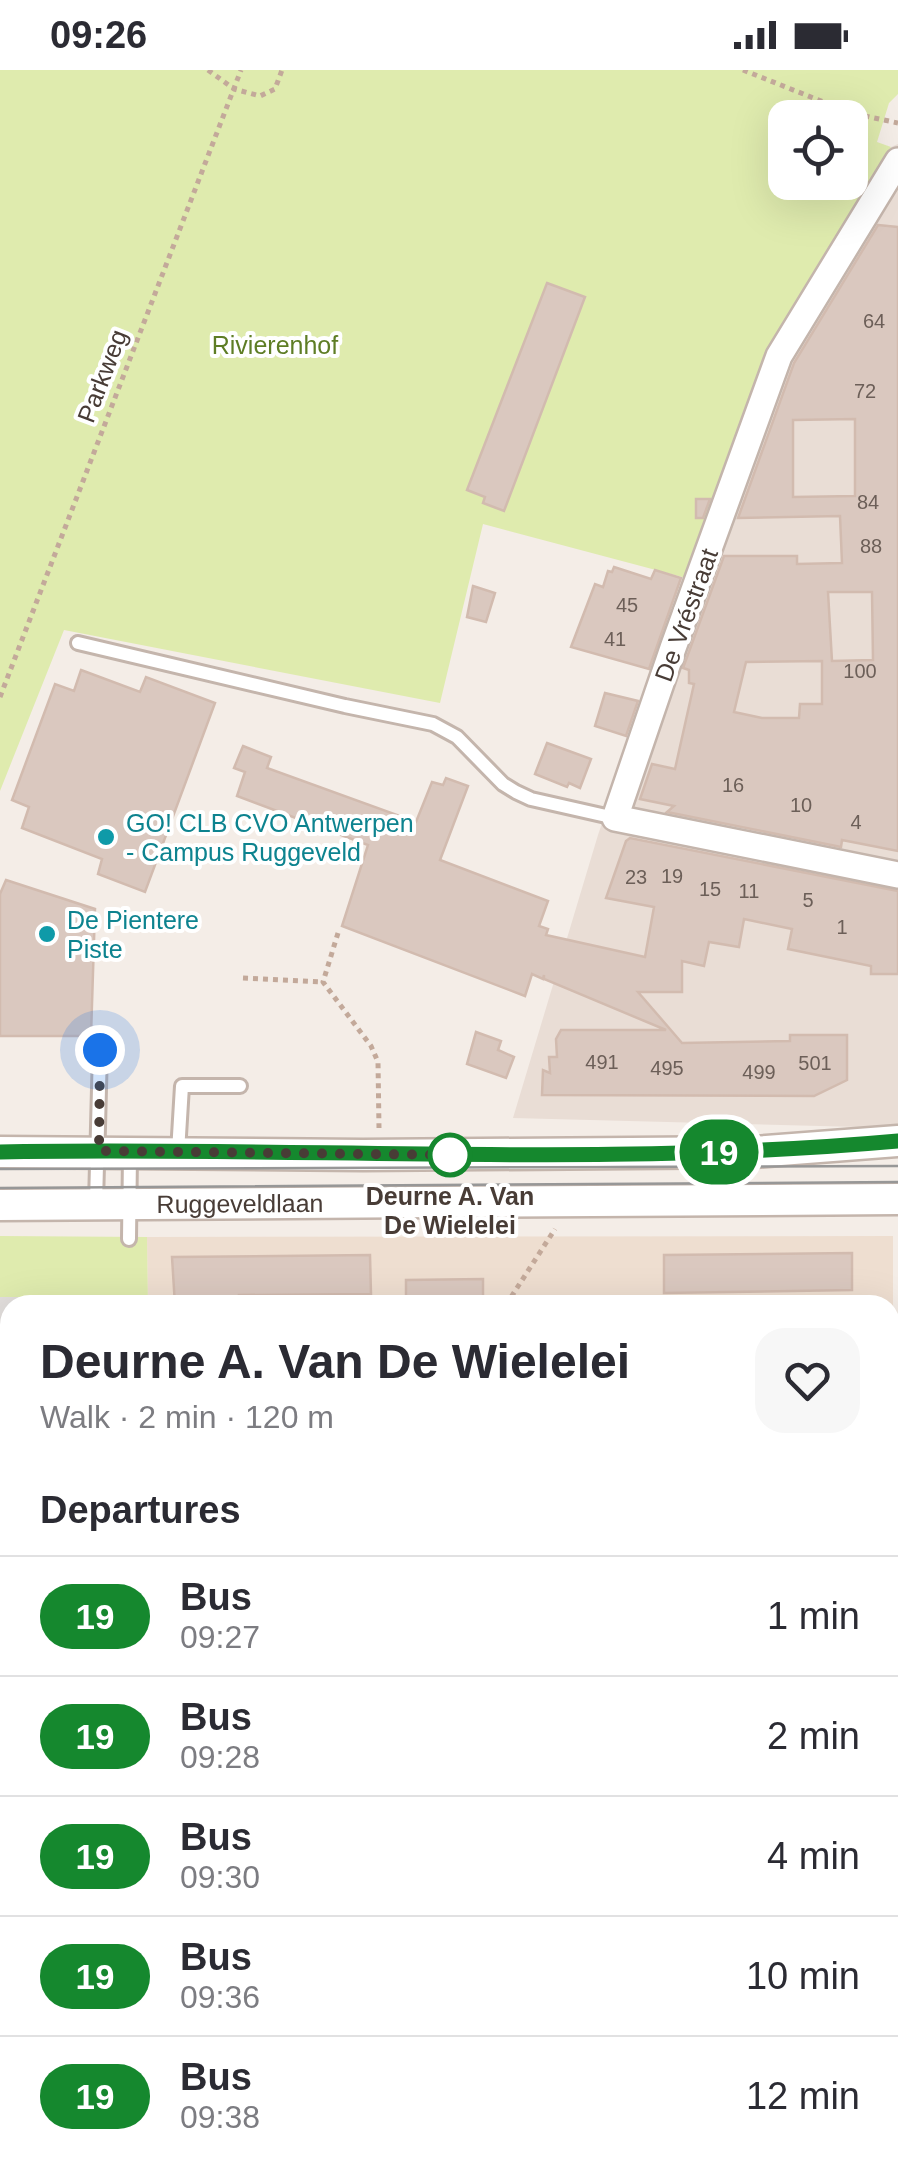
<!DOCTYPE html>
<html lang="en">
<head>
<meta charset="utf-8">
<style>
	:root { --surface:#fff; --page:#f7f7f7; --text:#2b2b33; --muted:#7c7c81; --line:#e1e1e2 }
	body { margin:0; font-family:Helvetica,sans-serif; background:var(--page); color:var(--text); height:100vh; display:flex; flex-direction:column; font-size:38px; white-space:nowrap }
	* { box-sizing:border-box; margin:0 }
	p { font-size:32px; color:var(--muted) }
	.icon { flex:none; width:55px; height:55px; fill:none; stroke:currentColor; stroke-width:2; stroke-linecap:round; stroke-linejoin:round }
	.map { position:relative; flex:1; overflow:hidden }
	.sheet { position:absolute; left:0px; top:1225px; width:900px; height:882px; display:flex; flex-direction:column; background:var(--surface); border-radius:30px 30px 0 0; box-shadow:0 10px 40px #0002 }
	.sheet>* { flex:none }
	.badge { padding:0 20px; border-radius:32px; font-size:35px; line-height:65px }
	.fabs { position:absolute; left:768px; top:30px; display:grid; gap:20px }
	.fabs a { display:grid; place-items:center; width:100px; height:100px; border-radius:20px; background:var(--surface); box-shadow:0 10px 40px #0002; font-size:50px }
	.you { position:absolute; width:50px; height:50px; margin:-25px; border:8px solid #fff; border-radius:50%; background:#1a73e8; box-shadow:0 0 0 15px #1a73e833 }
	.map>.badge { position:absolute; translate:-50% -50%; box-shadow:0 0 0 5px #fff }
	h2 { padding:0 40px; font-size:38px; line-height:90px }
	.round { display:grid; place-items:center; flex:none; width:105px; height:105px; border-radius:30px; background:var(--page) }
	.summary { display:flex; align-items:center; justify-content:space-between; height:170px; padding:0 40px }
	h1 { font-size:48px; font-weight:600; line-height:75px }
	ul { padding:0; list-style:none }
	li { display:flex; align-items:center; gap:30px; height:120px; padding:0 40px; border-top:2px solid var(--line) }
	li div { flex:1 }
	li b { display:block; font-size:38px }
	li em { font-style:normal }
	li .badge { min-width:110px; font-weight:700; text-align:center }
	.status { display:flex; justify-content:space-between; align-items:center; height:70px; padding:0 50px; background:var(--surface); direction:ltr }
	.status svg { height:28px; fill:currentColor }
	.map>svg:first-child { display:block }
	.residential { fill:#e9ddd5 }
	.education { fill:#eeded0 }
	.green { fill:#dfebae; fill-rule:evenodd }
	.parking { fill:#e2dedc }
	.building { fill:#dac8bf; stroke:#d2bbaf; stroke-width:2.5; fill-rule:evenodd }
	.lines { fill:none; stroke-linecap:round; stroke-linejoin:round }
	.service-casing { stroke:#c4b5ac; stroke-width:18 }
	.minor-casing { stroke:#c4b5ac; stroke-width:30 }
	.tertiary-casing { stroke:#c4b5ac; stroke-width:35 }
	.path { stroke:#c3a99a; stroke-width:5; stroke-dasharray:5 5; stroke-linecap:butt }
	.service { stroke:#fff; stroke-width:12 }
	.minor { stroke:#fff; stroke-width:25 }
	.tertiary { stroke:#fff; stroke-width:30 }
	.tram { stroke:#979797; stroke-width:2.5 }
	.line-casing { stroke:#fff; stroke-width:22 }
	.line { stroke:#15882e; stroke-width:15 }
	.walk { stroke:#483c36; stroke-width:10; stroke-dasharray:0 18 }
	.culture-dot { fill:#0f9aa8; stroke:#fff; stroke-width:4 }
	.stop-dot { fill:#fff; stroke:#15882e; stroke-width:5 }
	.labels { text-anchor:middle; stroke-width:8; stroke-linejoin:round; paint-order:stroke }
	.number-label { font-size:20px; fill:#6c5f58 }
	.park-label { font-size:25px; fill:#5e7d25; stroke:#fff }
	.street-label { font-size:25px; fill:#483c36; stroke:#fff }
	.culture-label { font-size:25px; fill:#0d838f; stroke:#fff; text-anchor:start }
	.stop-label { font-size:25px; font-weight:bold; fill:#483c36; stroke:#fff }
</style>
</head>
<body>
<div class="status"><b>09:26</b><svg viewBox="0 0 49 12"><path d="M0 12V9h3v3zM5 12V6h3v6zM10 12V3h3v9zM15 12V0h3v12zM26 1h20v11H26zM47 4h2v5h-2z"/></svg></div>
<div class="map">
<svg width="898" height="2106" viewBox="0 0 898 2106">
	<rect width="100%" height="100%" fill="#f4ede7"/>
	<g class="residential">
		<path d="M 898,74 L 898,1058 L 513,1048 L 598,765 L 686,508 L 772,270 L 803,228 L 891,77 Z"/>
		<path d="M 898,1837 L 898,2106 L 726,2106 L 726,2098 L 890,2098 L 890,1843 Z"/>
	</g>
	<path class="education" d="M 893,1166 L 893,1561 L 890,1562 L 890,1235 L 148,1235 L 147,1167 Z"/>
	<g class="green">
		<path d="M 0,0 L 898,0 L 898,24 L 889,33 L 877,72 L 891,77 L 803,228 L 772,270 L 686,508 L 483,454 L 440,633 L 64,560 L 0,721 ZM 785,48 L 850,48 L 850,112 L 785,112 Z"/>
		<path d="M 0,1166 L 147,1167 L 148,1235 L 10,1235 L 10,2098 L 254,2098 L 251,2106 L 0,2106 Z"/>
		<path d="M 898,1591 L 898,1816 L 890,1820 L 890,1594 Z"/>
		<path d="M 313,2098 L 726,2098 L 726,2106 L 300,2106 Z"/>
	</g>
	<path class="parking" d="M 0,1227 L 49,1227 L 50,1235 L 10,1235 L 10,2098 L 110,2098 L 106,2106 L 0,2106 Z"/>
	<g class="building">
		<path d="M 878,155 L 898,157 L 898,781 L 842,770 L 841,777 L 667,742 L 674,736 L 640,729 L 652,694 L 675,699 L 694,614 L 689,613 L 689,600 L 683,598 L 724,486 L 797,486 L 797,494 L 842,493 L 840,446 L 738,448 L 794,293 ZM 855,349 L 855,426 L 793,427 L 793,350 ZM 828,522 L 872,522 L 873,590 L 832,591 ZM 822,591 L 822,634 L 800,634 L 799,648 L 762,648 L 734,642 L 746,592 Z"/>
		<path d="M 547,213 L 585,227 L 504,441 L 483,433 L 485,427 L 467,420 Z"/>
		<path d="M 696,429 L 710,429 L 703,448 L 696,448 Z"/>
		<path d="M 614,497 L 651,509 L 655,500 L 681,508 L 649,599 L 571,577 L 595,514 L 603,517 L 608,501 L 612,502 Z"/>
		<path d="M 473,516 L 495,523 L 486,552 L 467,547 Z"/>
		<path d="M 81,600 L 140,622 L 146,607 L 215,633 L 145,822 L 98,804 L 102,789 L 22,758 L 29,737 L 12,730 L 55,614 L 74,621 Z"/>
		<path d="M 605,623 L 638,631 L 626,666 L 595,656 Z"/>
		<path d="M 547,673 L 591,689 L 580,718 L 569,713 L 567,717 L 535,704 Z"/>
		<path d="M 243,676 L 271,687 L 267,698 L 416,752 L 432,712 L 443,715 L 446,708 L 468,716 L 440,790 L 548,831 L 539,856 L 548,859 L 546,865 L 645,887 L 654,837 L 606,828 L 626,771 L 630,768 L 898,821 L 898,904 L 871,904 L 871,896 L 788,879 L 792,859 L 744,849 L 739,877 L 709,872 L 704,896 L 682,891 L 682,922 L 638,922 L 682,973 L 790,971 L 790,965 L 847,965 L 847,1010 L 814,1026 L 542,1025 L 543,1000 L 550,1003 L 549,987 L 557,987 L 556,969 L 561,960 L 666,960 L 544,909 L 544,905 L 543,909 L 532,904 L 525,926 L 342,856 L 368,775 L 237,726 L 245,702 L 234,698 Z"/>
		<path d="M 6,810 L 95,839 L 91,966 L 0,966 L 0,824 Z"/>
		<path d="M 476,962 L 501,971 L 498,980 L 514,987 L 506,1008 L 467,994 Z"/>
		<path d="M 852,1183 L 852,1220 L 664,1223 L 664,1185 Z"/>
		<path d="M 370,1185 L 371,1224 L 239,1225 L 240,1235 L 175,1235 L 172,1187 Z"/>
		<path d="M 483,1209 L 483,1235 L 406,1235 L 406,1210 Z"/>
	</g>
	<g class="lines">
		<g class="service-casing">
			<g id="service">
				<path d="M 78,573 L 345,636 L 433,654 L 457,667 L 503,714 L 516,722 L 531,729 L 615,748"/>
				<path d="M 178,1082 L 182,1016 L 240,1016"/>
				<path d="M 96,1133 L 100,980"/>
				<path d="M 129,1169 L 130,1084"/>
			</g>
		</g>
		<g class="minor-casing">
			<path id="minor" d="M 898,91 L 779,286 L 673,578 L 615,748 L 898,805"/>
		</g>
		<g class="tertiary-casing">
			<g id="tertiary">
				<path d="M 0,1082 L 363,1085 L 754,1082 L 898,1071"/>
				<path id="s1" d="M 0,1135 L 898,1129"/>
			</g>
		</g>
		<g class="path">
			<path d="M 208,0 L 234,19 L 260,26 L 275,19 L 282,0"/>
			<path d="M 743,0 L 851,43 L 898,53"/>
			<path d="M 0,627 L 241,0"/>
			<path d="M 338,863 L 323,912 L 371,976 L 378,992 L 379,1058"/>
			<path d="M 243,908 L 323,912"/>
			<path d="M 506,1235 L 555,1159"/>
			<path d="M 0,1415 L 10,1415"/>
			<path d="M 0,1549 L 10,1549"/>
			<path d="M 890,1576 L 898,1572"/>
			<path d="M 0,1785 L 10,1785"/>
			<path d="M 890,1803 L 898,1799"/>
			<path d="M 0,1966 L 10,1969"/>
			<path d="M 515,2106 L 526,2098"/>
		</g>
		<use href="#service" class="service"/>
		<use href="#minor" class="minor"/>
		<use href="#tertiary" class="tertiary"/>
		<g class="tram">
			<path d="M 0,1099 L 898,1096"/>
			<path d="M 0,1118 L 898,1112"/>
		</g>
	</g>
	<g class="lines">
		<g class="line-casing">
			<path id="line" d="M 0,1082 C 299,1076 599,1098 898,1071"/>
		</g>
		<use href="#line" class="line"/>
		<path class="walk" d="M 100,980 L 99,1081 L 450,1085"/>
	</g>
	<g class="culture-dot">
		<circle cx="106" cy="767" r="10"/>
		<circle cx="47" cy="864" r="10"/>
	</g>
	<circle class="stop-dot" cx="450" cy="1085" r="20"/>
	<g class="labels">
		<g class="number-label">
			<text x="874" y="258">64</text>
			<text x="865" y="328">72</text>
			<text x="868" y="439">84</text>
			<text x="871" y="483">88</text>
			<text x="627" y="542">45</text>
			<text x="615" y="576">41</text>
			<text x="860" y="608">100</text>
			<text x="733" y="722">16</text>
			<text x="801" y="742">10</text>
			<text x="856" y="759">4</text>
			<text x="672" y="813">19</text>
			<text x="636" y="814">23</text>
			<text x="710" y="826">15</text>
			<text x="749" y="828">11</text>
			<text x="808" y="837">5</text>
			<text x="842" y="864">1</text>
			<text x="602" y="999">491</text>
			<text x="815" y="1000">501</text>
			<text x="667" y="1005">495</text>
			<text x="759" y="1009">499</text>
		</g>
		<g class="park-label">
			<text x="275" y="284">Rivierenhof</text>
		</g>
		<g class="street-label">
			<text transform="translate(102 306) rotate(-69)" y="9">Parkweg</text>
			<text transform="translate(686 545) rotate(-70)" y="9">De Vréstraat</text>
			<text dy="9" stroke="none"><textPath href="#s1" startOffset="240">Ruggeveldlaan</textPath></text>
		</g>
		<g class="culture-label">
			<text x="126" y="762">GO! CLB CVO Antwerpen<tspan x="126" dy="29">- Campus Ruggeveld</tspan></text>
			<text x="67" y="859">De Pientere<tspan x="67" dy="29">Piste</tspan></text>
		</g>
		<g class="stop-label">
			<text x="450" y="1135">Deurne A. Van<tspan x="450" dy="29">De Wielelei</tspan></text>
		</g>
	</g>
</svg>
<div class="fabs">
<a><svg class="icon" aria-label="locate" viewBox="0 0 24 24"><circle cx="12" cy="12" r="6"/><path d="M12 2v4M12 18v4M2 12h4M18 12h4"/></svg></a>
</div>
<div class="you" style="left:100px;top:980px"></div>
<b class="badge" style="left:719px;top:1082px;background:#15882e;color:#fff">19</b>
<section class="sheet">
<div class="summary"><div><h1>Deurne A. Van De Wielelei</h1><p>Walk · 2 min · 120 m</p></div><a class="round"><svg class="icon" aria-label="heart" viewBox="0 0 24 24"><path d="M12 20l-8-8c-3-5 5-10 8-4 3-6 11-1 8 4z"/></svg></a></div>
<h2>Departures</h2>
<ul>
<li><span class="badge" style="background:#15882e;color:#fff">19</span><div><b>Bus</b><p>09:27</p></div><em>1 min</em></li>
<li><span class="badge" style="background:#15882e;color:#fff">19</span><div><b>Bus</b><p>09:28</p></div><em>2 min</em></li>
<li><span class="badge" style="background:#15882e;color:#fff">19</span><div><b>Bus</b><p>09:30</p></div><em>4 min</em></li>
<li><span class="badge" style="background:#15882e;color:#fff">19</span><div><b>Bus</b><p>09:36</p></div><em>10 min</em></li>
<li><span class="badge" style="background:#15882e;color:#fff">19</span><div><b>Bus</b><p>09:38</p></div><em>12 min</em></li>
</ul>
</section>
</div>
</body>
</html>
